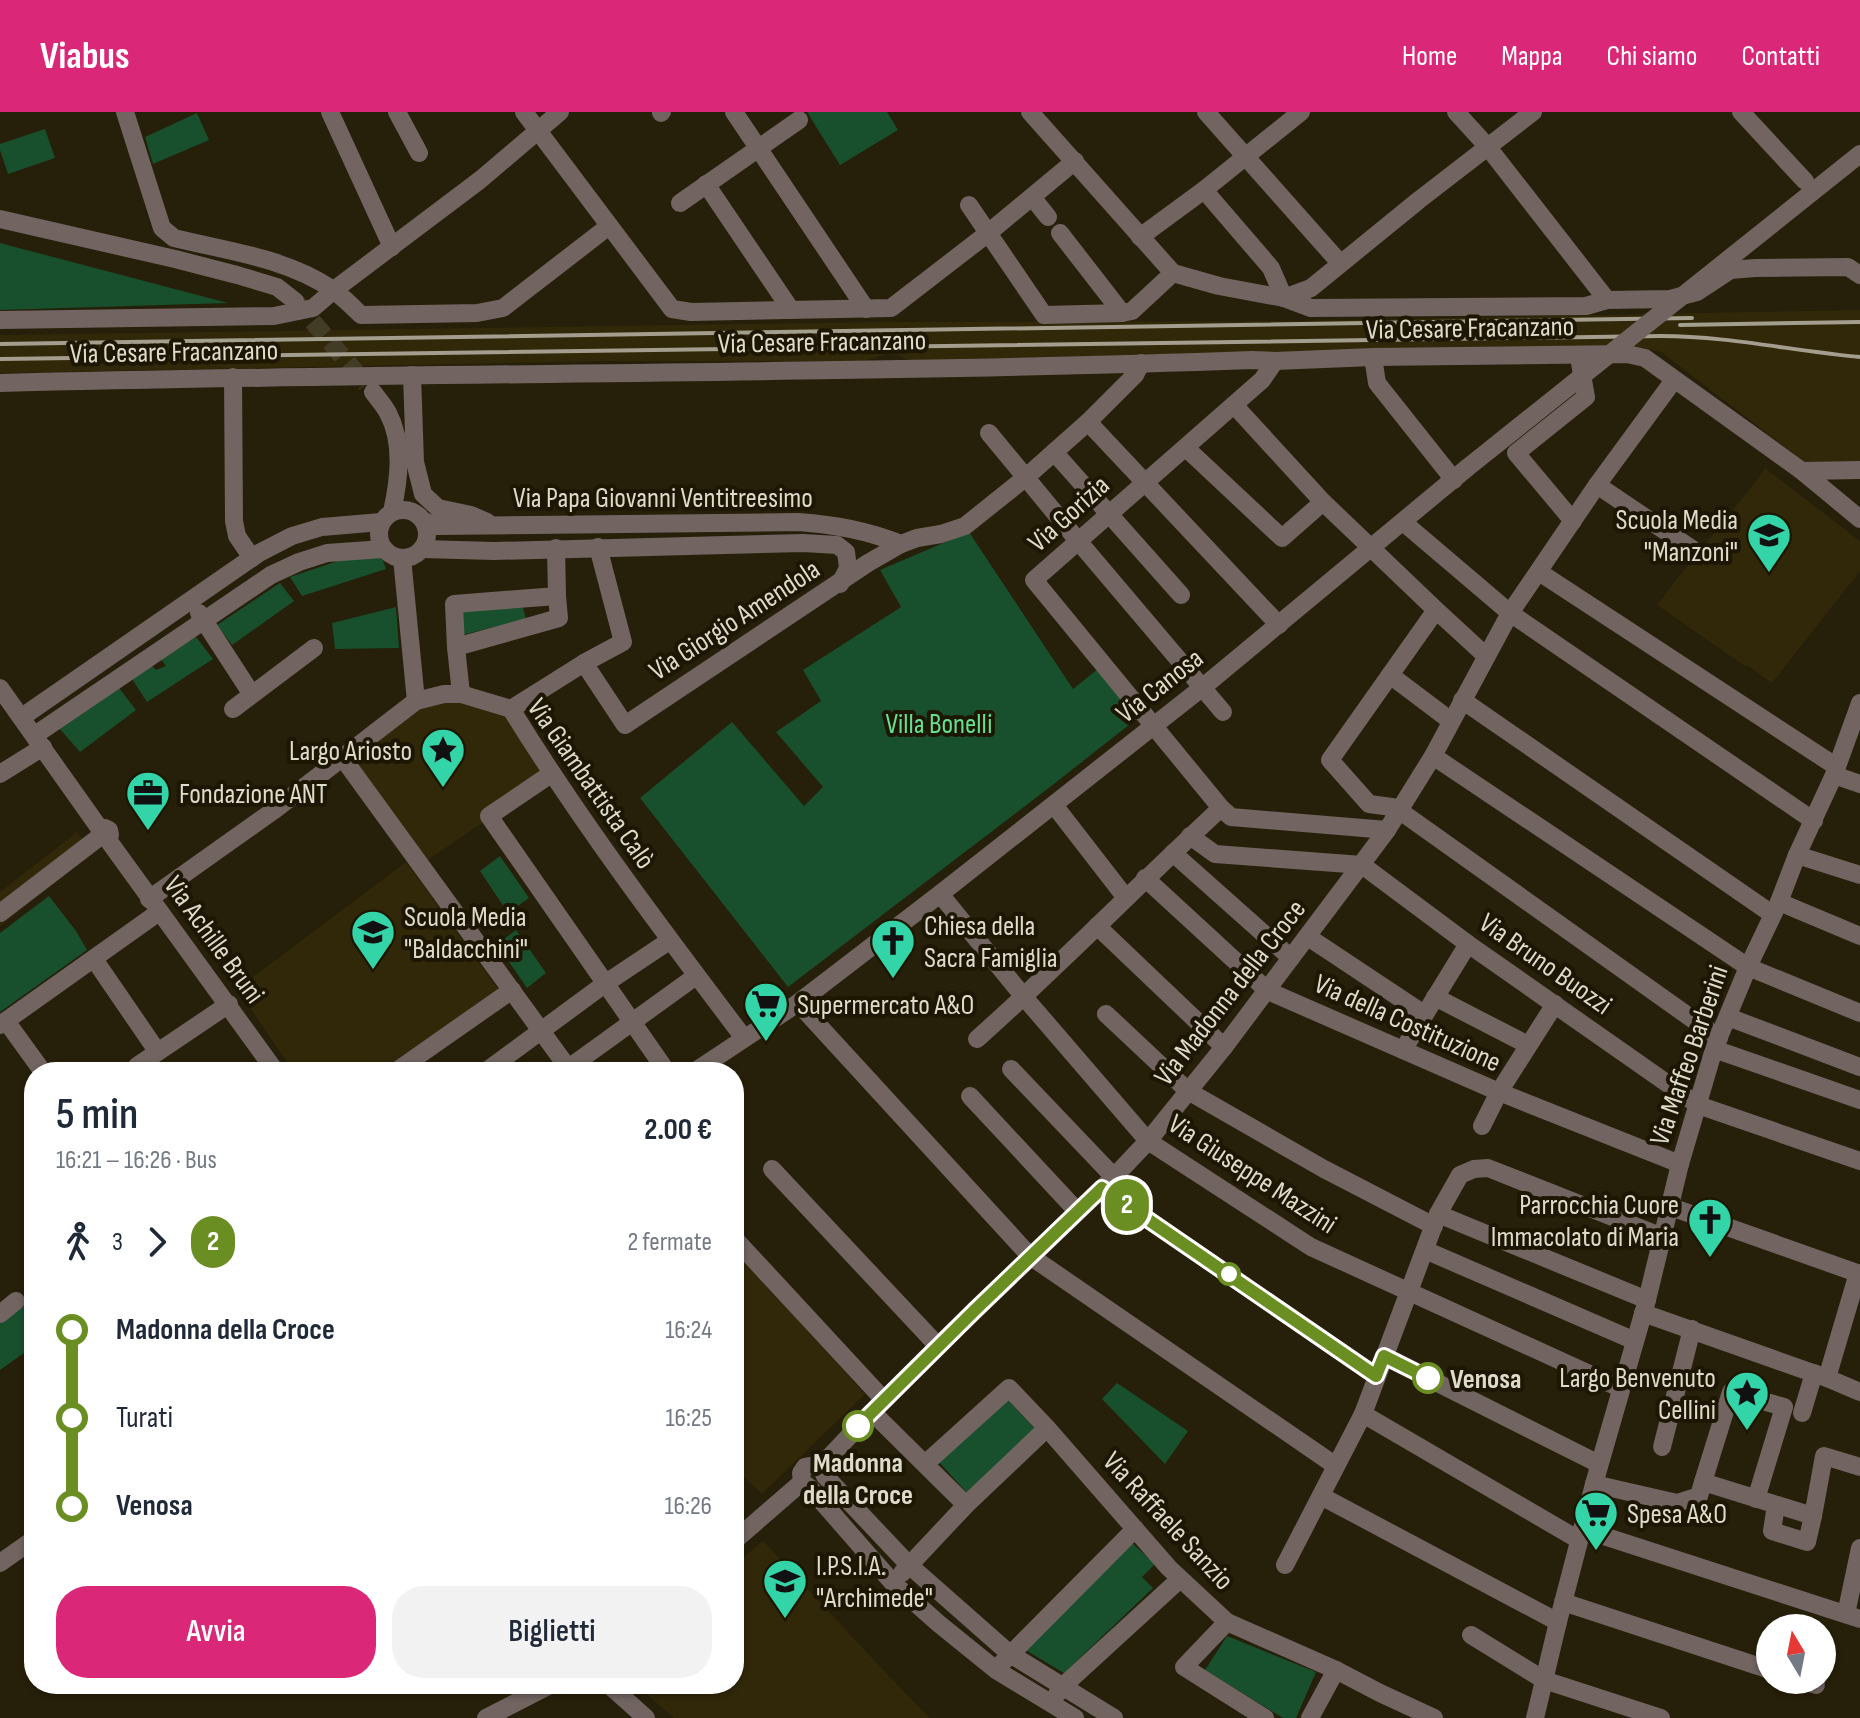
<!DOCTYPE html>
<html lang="it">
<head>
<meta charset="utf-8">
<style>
	:root { --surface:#fff; --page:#f2f2f3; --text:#1f2937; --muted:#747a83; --accent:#db2777 }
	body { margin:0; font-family:"Sofia Sans Condensed",sans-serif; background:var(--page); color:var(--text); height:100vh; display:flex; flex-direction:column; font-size:30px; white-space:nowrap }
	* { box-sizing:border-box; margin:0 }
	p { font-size:26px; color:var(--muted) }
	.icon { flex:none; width:44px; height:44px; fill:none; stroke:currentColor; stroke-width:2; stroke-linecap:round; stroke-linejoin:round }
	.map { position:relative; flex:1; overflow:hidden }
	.panel { position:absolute; left:24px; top:950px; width:720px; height:632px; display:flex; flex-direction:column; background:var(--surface); border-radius:32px; box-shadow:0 2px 6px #0004 }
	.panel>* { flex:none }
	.badge { padding:0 16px; border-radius:26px; font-size:28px; line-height:52px }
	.needle { width:52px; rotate:350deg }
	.tools { position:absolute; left:1756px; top:1502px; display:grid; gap:16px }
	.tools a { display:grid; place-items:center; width:80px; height:80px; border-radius:50%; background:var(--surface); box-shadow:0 2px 6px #0004; font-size:40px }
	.map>.badge { position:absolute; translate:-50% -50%; box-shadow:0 0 0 4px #fff }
	.legs { display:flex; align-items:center; gap:12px; height:88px; padding:0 32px; font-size:26px }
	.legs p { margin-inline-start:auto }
	.summary { display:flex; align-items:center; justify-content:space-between; height:136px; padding:0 32px }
	h1 { font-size:44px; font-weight:600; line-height:60px }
	.primary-button { display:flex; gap:16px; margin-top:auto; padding:16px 32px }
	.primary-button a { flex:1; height:92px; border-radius:32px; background:var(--accent); color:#fff; font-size:32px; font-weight:600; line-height:92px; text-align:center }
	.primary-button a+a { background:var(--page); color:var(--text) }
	ul { padding:0 32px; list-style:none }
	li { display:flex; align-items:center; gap:28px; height:88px; font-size:30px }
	li i { display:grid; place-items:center; width:12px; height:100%; margin:0 10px; background:currentColor }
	li i::after { content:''; width:20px; height:20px; margin:-10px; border:6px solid; border-radius:50%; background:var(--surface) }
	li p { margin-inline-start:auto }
	li:first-child i { background:linear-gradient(#0000 50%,currentColor 0) }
	li:last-child i { background:linear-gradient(currentColor 50%,#0000 0) }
	header { display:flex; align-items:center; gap:48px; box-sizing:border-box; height:112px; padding:0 40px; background:var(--accent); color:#fff }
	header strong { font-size:38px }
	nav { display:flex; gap:44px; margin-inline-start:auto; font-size:28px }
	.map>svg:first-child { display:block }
	.built { fill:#31280a }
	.green { fill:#184f2d }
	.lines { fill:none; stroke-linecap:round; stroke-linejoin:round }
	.minor-tunnel { stroke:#423b26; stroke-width:18; stroke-dasharray:18 9; stroke-linecap:butt }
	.minor { stroke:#716461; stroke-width:18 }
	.rail { stroke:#a39e8e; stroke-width:4 }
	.minor-bridge { stroke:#716461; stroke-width:18 }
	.line-1-casing { stroke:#fff; stroke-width:18 }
	.line-1 { stroke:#6b8e23; stroke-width:12 }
	.stop-1-dot { fill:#fff; stroke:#6b8e23; stroke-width:4 }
	.labels { text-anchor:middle; stroke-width:8; stroke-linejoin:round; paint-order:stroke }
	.street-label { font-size:28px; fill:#dedacc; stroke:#1c1602 }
	.poi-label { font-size:28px; fill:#dedacc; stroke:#1c1602; text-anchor:start }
	.park-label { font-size:28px; fill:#64e091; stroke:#1c1602 }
	.stop-label { font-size:28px; font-weight:bold; fill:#dedacc; stroke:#1c1602; text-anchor:start }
</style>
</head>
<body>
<header>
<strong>Viabus</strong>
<nav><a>Home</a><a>Mappa</a><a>Chi siamo</a><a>Contatti</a></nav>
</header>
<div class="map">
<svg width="1860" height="1606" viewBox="0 0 1860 1606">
	<rect width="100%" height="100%" fill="#261f09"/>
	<g class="built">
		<path d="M 1860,198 L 1860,354 L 1822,355 L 1805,350 L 1661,240 L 1628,233 L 910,248 L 890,241 L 863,249 L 613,249 L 0,261 L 0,223 L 881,210 L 1302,209 Z"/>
		<path d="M 1765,356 L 1860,429 L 1860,459 L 1772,571 L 1747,553 L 1746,555 L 1657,493 L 1676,468 L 1753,373 Z"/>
		<path d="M 413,587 L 513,593 L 561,662 L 479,713 L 415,757 L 333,647 Z"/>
		<path d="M 77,720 L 93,741 L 0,814 L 0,780 Z"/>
		<path d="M 406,750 L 498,877 L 382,960 L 294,960 L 237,877 Z"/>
		<path d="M 734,1138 L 865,1282 L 762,1382 L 734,1356 Z"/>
		<path d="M 763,1429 L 887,1562 L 930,1606 L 674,1606 L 635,1572 L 734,1572 L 734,1453 Z"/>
	</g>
	<g class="green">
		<path d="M 807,0 L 887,0 L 898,18 L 840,53 Z"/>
		<path d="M 197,1 L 209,28 L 153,52 L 145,25 Z"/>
		<path d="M 45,17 L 55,46 L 8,62 L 0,38 L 0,32 Z"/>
		<path d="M 0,131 L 228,191 L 0,198 Z"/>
		<path d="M 969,420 L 1073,577 L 1098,557 L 1139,605 L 1050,675 L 788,875 L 640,686 L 732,610 L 804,694 L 823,675 L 776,620 L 821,589 L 803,558 L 901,495 L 880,458 Z"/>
		<path d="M 382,446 L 386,457 L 302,484 L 290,465 L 341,448 Z"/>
		<path d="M 280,471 L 294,489 L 232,533 L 217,513 Z"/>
		<path d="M 522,491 L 526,507 L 462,523 L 459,496 Z"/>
		<path d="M 396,495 L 399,536 L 335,537 L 332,511 Z"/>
		<path d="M 196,525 L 213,547 L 147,590 L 132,567 L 151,553 L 156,558 L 166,554 L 160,546 Z"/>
		<path d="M 119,576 L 136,598 L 80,640 L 59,616 Z"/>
		<path d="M 500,744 L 529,786 L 508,801 L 480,759 Z"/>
		<path d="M 49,784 L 76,819 L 87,838 L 0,900 L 0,821 Z"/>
		<path d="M 516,818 L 546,861 L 527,876 L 497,832 Z"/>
		<path d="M 34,1181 L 34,1234 L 0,1258 L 0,1209 Z"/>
		<path d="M 1117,1271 L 1188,1319 L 1165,1352 L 1102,1287 Z"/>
		<path d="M 1005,1285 L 1035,1317 L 968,1382 L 939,1350 Z"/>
		<path d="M 1130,1429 L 1155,1452 L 1142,1465 L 1153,1476 L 1064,1561 L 1022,1536 Z"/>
		<path d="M 1227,1524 L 1316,1560 L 1296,1606 L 1283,1606 L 1205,1558 Z"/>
	</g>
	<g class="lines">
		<path class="minor-tunnel" d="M 295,189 L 366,272"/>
		<g class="minor">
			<path d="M 125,0 L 162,116 L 174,126 C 227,139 287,146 333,178 C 343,185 352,194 361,203 L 477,201 L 503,196 L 609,114"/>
			<path d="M 330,0 L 392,135"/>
			<path d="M 397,0 L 419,41"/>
			<path d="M 524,0 L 672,197 L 691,200 L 891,196 L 987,122 L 1075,49"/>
			<path d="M 734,0 L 866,197"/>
			<path d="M 1030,0 L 1173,161 L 1219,174 L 1284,186 L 1311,196 L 1586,194 L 1607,188 L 1670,187 L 1697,180 L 1729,159"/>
			<path d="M 1206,0 L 1340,151"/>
			<path d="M 1456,0 L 1487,34 L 1607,188"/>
			<path d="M 1741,0 L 1805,69"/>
			<path d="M 661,1 L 662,0"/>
			<path d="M 1845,54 L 1860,42"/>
			<path d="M 706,72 L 791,198"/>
			<path d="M 1204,78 L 1271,156 L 1284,186"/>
			<path d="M 1032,85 L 1048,105"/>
			<path d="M 680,91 L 799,8"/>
			<path d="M 969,93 L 1044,203 L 1122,201 L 1132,199 L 1173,161"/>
			<path d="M 0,107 L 175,147 L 237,163 L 277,175 L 295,189"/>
			<path d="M 1060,121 L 1122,201"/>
			<path d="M 1140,125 L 1204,78 L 1301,0"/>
			<path d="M 1718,159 L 1755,156 L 1848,155 L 1860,163"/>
			<path d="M 1284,186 L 1311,176 L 1419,88 L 1533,0"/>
			<path d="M 0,208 L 274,204 L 313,196 L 334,178 L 480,68 L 560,0"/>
			<path d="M 1373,245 L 1377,271 L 1454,368"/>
			<path d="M 1275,249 L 1262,268 L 1034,468 L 1221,696 L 1231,705 L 1387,718"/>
			<path d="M 412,263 L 415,350 L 423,382 L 438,396 L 471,403 L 487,410"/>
			<path d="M 233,265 L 234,409 L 237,424 L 252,446"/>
			<path d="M 0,271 C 417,260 835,263 1252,248 L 1275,249 L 1373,245 L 1627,242 L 1645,246 L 1802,359 L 1860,407"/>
			<path d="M 373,280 C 378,287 384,293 388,301 C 404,331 399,368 392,400"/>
			<path d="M 1234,293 L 1323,390 L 1436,498 L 1486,544"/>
			<path d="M 1088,310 L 1279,513"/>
			<path d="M 989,321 L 1079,430 L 1223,600"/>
			<path d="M 1186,336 L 1282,426 L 1323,390"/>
			<path d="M 1054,340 L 1181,483"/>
			<path d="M 1802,359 L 1860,358"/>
			<path d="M 1597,373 L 1692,437"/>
			<circle cx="403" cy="422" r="24"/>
			<path d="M 424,409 L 436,414 L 798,410 C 836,413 865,418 901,432"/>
			<path d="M 1573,409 L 1516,341 L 1586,285 L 1580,251"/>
			<path d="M 1403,410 L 1510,501 L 1814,709"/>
			<path d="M 422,437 L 494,439 L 803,431 L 837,433 L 846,440 L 848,456 L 840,472"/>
			<path d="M 402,446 L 416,589"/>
			<path d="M 1539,460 L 1837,655"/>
			<path d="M 199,501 L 251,581"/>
			<path d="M 456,535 L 559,506 L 557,484"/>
			<path d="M 584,551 L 625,613 L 868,451 L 901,432 L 917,426 L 941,422 L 965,414 L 1025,366 L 1088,310 L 1135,263 L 1141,251"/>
			<path d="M 1390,563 L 1451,609"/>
			<path d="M 0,576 L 100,717 L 105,716 L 109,718 L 110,723 L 108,728 L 276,960"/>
			<path d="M 461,582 L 456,535 L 454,492 L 557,484 L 556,436"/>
			<path d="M 1462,588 L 1772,802"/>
			<path d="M 233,597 L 314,536"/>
			<path d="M 511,597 L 584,551 L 623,530 L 598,435"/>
			<path d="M 22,605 L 259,441 L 292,424 L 322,415 L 381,410"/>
			<path d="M 35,623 L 271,463 L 299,450 L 327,441 L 383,437"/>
			<path d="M 1433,644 L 1748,855 L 1860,901"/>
			<path d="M 342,645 L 571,960"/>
			<path d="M 0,662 L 43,635"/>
			<path d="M 551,662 L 489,704 L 667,960"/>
			<path d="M 1834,663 L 1860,672"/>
			<path d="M 1054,693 L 1126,786"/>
			<path d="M 1400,699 L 1719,926"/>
			<path d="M 1398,701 L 1392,695 L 1369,692 L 1330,648 L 1436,498"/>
			<path d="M 1190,724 L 1215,742 L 1362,753"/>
			<path d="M 1173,741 L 1291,846"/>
			<path d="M 1797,743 L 1860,763"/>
			<path d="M 1362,753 L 1468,832 L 1698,993 L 1860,1049"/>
			<path d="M 1145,766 L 1268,879 L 1499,980 L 1680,1052"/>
			<path d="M 940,782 L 1024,885 L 1148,1029 L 1311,1135 L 1620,1276"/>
			<path d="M 149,787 L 273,699 L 416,589 L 444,582 L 461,582 L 511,597 C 582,712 663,819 744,926"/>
			<path d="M 1779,790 L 1860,824"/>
			<path d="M 0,801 L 98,726"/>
			<path d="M 1097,814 L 1224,935"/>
			<path d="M 1308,825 L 1424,902"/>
			<path d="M 94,847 L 157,939"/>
			<path d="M 1435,885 L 1528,933"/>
			<path d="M 798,891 L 1030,1144 L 1336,1354"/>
			<path d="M 1106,902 L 1188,979 L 1324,1057 L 1434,1114"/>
			<path d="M 1728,905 L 1860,955"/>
			<path d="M 6,909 L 43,960"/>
			<path d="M 0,913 L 159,800"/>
			<path d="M 977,927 C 1061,852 1139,772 1221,696"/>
			<path d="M 1714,937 L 1860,988"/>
			<path d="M 1403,938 L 1468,832"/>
			<path d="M 137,954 L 229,892"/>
			<path d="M 1011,957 L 1114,1065"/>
			<path d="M 395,960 L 512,878"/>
			<path d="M 485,960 L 606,871 L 669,829"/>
			<path d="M 563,960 L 696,864"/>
			<path d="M 694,960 L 798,891 L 940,782 L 1203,575 L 1467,356"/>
			<path d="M 970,984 L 1077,1099"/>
			<path d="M 1482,1014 L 1499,980 L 1555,892"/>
			<path d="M 772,1057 L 938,1234"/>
			<path d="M 1102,1076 L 1376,1264"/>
			<path d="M 1671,1095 L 1860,1162"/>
			<path d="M 1438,1102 L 1647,1188"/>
			<path d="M 734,1126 L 884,1288"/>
			<path d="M 1425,1138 L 1635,1229"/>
			<path d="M 1643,1201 L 1827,1266 L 1860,1280"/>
			<path d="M 0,1202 L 16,1189"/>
			<path d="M 1384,1244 L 1599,1352"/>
			<path d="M 1827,1266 L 1858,1161"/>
			<path d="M 872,1300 L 966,1393"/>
			<path d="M 1802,1301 L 1814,1261"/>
			<path d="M 1363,1302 L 1579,1428"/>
			<path d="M 1662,1335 L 1692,1217"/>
			<path d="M 925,1352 L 1009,1276 L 1047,1316 L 1169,1456 L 1227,1510 L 1336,1558 L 1380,1581 L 1434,1606"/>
			<path d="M 820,1355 L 872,1300 L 938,1234 L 1114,1065 L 1148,1029 L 1224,935 L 1387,718 L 1433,644 L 1510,501 L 1597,373 L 1674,268"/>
			<path d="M 802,1370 L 810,1376 L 893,1471 L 938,1511 L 996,1558 L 1075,1606"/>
			<path d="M 1703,1370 L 1731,1280 L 1784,1295 L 1756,1387"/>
			<path d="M 1594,1372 L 1677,1391 L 1699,1384 L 1703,1370 L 1813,1404 L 1824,1344 L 1860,1355"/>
			<path d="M 1321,1384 L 1558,1510"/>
			<path d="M 1776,1393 L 1772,1419 L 1807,1430 L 1813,1404"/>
			<path d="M 1582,1417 L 1860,1507"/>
			<path d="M 734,1429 L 802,1370 L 801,1361 L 805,1355 L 817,1353 L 822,1357 L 825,1364 L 909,1453 L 1010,1542 L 1114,1606"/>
			<path d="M 0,1451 L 34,1427"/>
			<path d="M 1285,1453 L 1363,1302 L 1438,1102 L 1460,1063 L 1474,1057 L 1488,1056 L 1663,1125"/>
			<path d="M 902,1461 L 966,1393 L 1047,1316"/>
			<path d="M 1563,1490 L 1770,1558"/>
			<path d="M 1846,1502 L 1860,1436"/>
			<path d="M 1227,1510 L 1184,1555 L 1265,1606"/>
			<path d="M 1471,1523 L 1544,1568 L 1661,1606"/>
			<path d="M 1002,1551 L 1135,1417"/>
			<path d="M 1801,1568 L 1816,1573"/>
			<path d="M 608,1572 L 646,1606"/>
			<path d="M 1057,1582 L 1062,1575 L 1180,1467"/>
			<path d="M 486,1606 L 552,1572"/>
			<path d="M 1310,1606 L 1336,1558"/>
			<path d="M 1535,1606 L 1558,1510 L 1594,1372 L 1647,1188 L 1680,1052 L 1714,937 L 1748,855 L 1779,790 L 1797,743 L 1834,663 L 1860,591"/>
		</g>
		<g class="rail">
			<path d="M 1680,213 L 1860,210"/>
			<path d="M 0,232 L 1692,206"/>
			<path d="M 0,247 L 1661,224 C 1728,224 1793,239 1860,245"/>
		</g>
		<path class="minor-bridge" d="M 1467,356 L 1845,54"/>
	</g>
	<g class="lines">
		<g class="line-1-casing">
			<path id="line-1" d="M 858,1314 L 975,1198 L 1102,1076 L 1376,1264 L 1384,1244 L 1428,1266"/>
		</g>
		<use href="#line-1" class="line-1"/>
	</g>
	<defs>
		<g id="school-pin" transform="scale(2.3)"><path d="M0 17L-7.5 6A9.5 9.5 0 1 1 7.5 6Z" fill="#33d4a8" stroke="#1c1602"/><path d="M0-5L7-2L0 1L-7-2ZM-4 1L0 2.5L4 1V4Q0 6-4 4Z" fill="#111"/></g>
		<g id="sight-pin" transform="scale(2.3)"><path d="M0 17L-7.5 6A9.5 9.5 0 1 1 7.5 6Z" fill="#33d4a8" stroke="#1c1602"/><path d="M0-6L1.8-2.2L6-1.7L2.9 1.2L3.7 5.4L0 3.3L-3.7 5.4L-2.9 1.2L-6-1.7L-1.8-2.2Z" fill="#111"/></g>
		<g id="office-pin" transform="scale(2.3)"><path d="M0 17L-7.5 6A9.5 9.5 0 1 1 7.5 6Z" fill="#33d4a8" stroke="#1c1602"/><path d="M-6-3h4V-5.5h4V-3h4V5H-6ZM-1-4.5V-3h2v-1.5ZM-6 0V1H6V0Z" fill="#111"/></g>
		<g id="church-pin" transform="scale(2.3)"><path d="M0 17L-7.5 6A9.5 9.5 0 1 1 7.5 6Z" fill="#33d4a8" stroke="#1c1602"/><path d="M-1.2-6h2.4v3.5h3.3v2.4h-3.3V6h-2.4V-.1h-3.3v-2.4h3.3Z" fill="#111"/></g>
		<g id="supermarket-pin" transform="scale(2.3)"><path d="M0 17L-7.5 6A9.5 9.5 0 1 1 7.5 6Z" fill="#33d4a8" stroke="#1c1602"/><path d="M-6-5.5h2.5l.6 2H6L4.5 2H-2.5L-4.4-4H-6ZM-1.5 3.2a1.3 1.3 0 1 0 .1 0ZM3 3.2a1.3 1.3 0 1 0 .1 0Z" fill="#111"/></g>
		<g id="university-pin" transform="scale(2.3)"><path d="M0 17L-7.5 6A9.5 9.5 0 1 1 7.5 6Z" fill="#33d4a8" stroke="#1c1602"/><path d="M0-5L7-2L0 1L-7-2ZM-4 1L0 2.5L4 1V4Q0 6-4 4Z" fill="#111"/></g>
	</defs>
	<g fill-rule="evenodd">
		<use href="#school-pin" x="1769" y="423"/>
		<use href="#sight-pin" x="443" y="638"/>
		<use href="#office-pin" x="148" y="681"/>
		<use href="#school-pin" x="373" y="820"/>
		<use href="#church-pin" x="893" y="829"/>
		<use href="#supermarket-pin" x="766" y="892"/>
		<use href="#church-pin" x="1710" y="1108"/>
		<use href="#sight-pin" x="1747" y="1281"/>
		<use href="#supermarket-pin" x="1596" y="1401"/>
		<use href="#university-pin" x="785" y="1469"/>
	</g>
	<g class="stop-1-dot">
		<circle cx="1229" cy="1162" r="10"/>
		<circle cx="1428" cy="1266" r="14"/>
		<circle cx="858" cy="1314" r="14"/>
	</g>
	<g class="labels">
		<g class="street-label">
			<text transform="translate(1470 215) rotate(-1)" y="10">Via Cesare Fracanzano</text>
			<text transform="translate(822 229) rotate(-1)" y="10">Via Cesare Fracanzano</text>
			<text transform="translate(174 239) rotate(-1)" y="10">Via Cesare Fracanzano</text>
			<text x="663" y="395">Via Papa Giovanni Ventitreesimo</text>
			<text transform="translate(1068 401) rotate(-42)" y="10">Via Gorizia</text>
			<text transform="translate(734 507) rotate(-33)" y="10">Via Giorgio Amendola</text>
			<text transform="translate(1159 573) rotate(-38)" y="10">Via Canosa</text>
			<text transform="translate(592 671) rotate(55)" y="10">Via Giambattista Calò</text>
			<text transform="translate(215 827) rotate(54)" y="10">Via Achille Bruni</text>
			<text transform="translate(1546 851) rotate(35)" y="10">Via Bruno Buozzi</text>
			<text transform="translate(1229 880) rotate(-52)" y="10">Via Madonna della Croce</text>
			<text transform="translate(1408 910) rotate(24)" y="10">Via della Costituzione</text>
			<text transform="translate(1688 943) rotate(-71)" y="10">Via Maffeo Barberini</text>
			<text transform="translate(1253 1061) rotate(33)" y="10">Via Giuseppe Mazzini</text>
			<text transform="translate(1169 1408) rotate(47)" y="10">Via Raffaele Sanzio</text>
		</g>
		<g class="poi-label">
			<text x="1738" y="417" text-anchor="end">Scuola Media<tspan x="1738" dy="32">"Manzoni"</tspan></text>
			<text x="412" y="648" text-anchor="end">Largo Ariosto</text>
			<text x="179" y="691">Fondazione ANT</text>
			<text x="404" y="814">Scuola Media<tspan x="404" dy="32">"Baldacchini"</tspan></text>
			<text x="924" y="823">Chiesa della<tspan x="924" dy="32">Sacra Famiglia</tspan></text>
			<text x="797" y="902">Supermercato A&amp;O</text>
			<text x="1679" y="1102" text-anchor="end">Parrocchia Cuore<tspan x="1679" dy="32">Immacolato di Maria</tspan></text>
			<text x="1716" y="1275" text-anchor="end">Largo Benvenuto<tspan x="1716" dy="32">Cellini</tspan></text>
			<text x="1627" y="1411">Spesa A&amp;O</text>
			<text x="816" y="1463">I.P.S.I.A.<tspan x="816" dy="32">"Archimede"</tspan></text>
		</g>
		<g class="park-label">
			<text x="939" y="621">Villa Bonelli</text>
		</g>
		<g class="stop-label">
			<text x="1450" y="1276">Venosa</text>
			<text x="858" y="1360" text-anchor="middle">Madonna<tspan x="858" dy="32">della Croce</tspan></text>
		</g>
	</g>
</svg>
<div class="tools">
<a><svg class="needle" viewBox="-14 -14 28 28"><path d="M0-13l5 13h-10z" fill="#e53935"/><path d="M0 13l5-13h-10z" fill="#747a83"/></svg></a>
</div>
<b class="badge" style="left:1127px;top:1093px;background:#6b8e23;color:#fff">2</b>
<section class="panel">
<div class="summary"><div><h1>5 min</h1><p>16:21 – 16:26 · Bus</p></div><b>2.00 €</b></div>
<div class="legs"><svg class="icon" aria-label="walk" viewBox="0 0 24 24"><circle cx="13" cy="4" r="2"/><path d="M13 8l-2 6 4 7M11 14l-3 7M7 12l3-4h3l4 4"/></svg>3<svg class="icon" aria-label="forward" viewBox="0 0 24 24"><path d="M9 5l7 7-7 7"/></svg><b class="badge" style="background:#6b8e23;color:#fff">2</b><p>2 fermate</p></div>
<ul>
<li><i style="color:#6b8e23"></i><b>Madonna della Croce</b><p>16:24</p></li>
<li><i style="color:#6b8e23"></i><span>Turati</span><p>16:25</p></li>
<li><i style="color:#6b8e23"></i><b>Venosa</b><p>16:26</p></li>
</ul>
<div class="primary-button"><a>Avvia</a><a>Biglietti</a></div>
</section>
</div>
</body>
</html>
